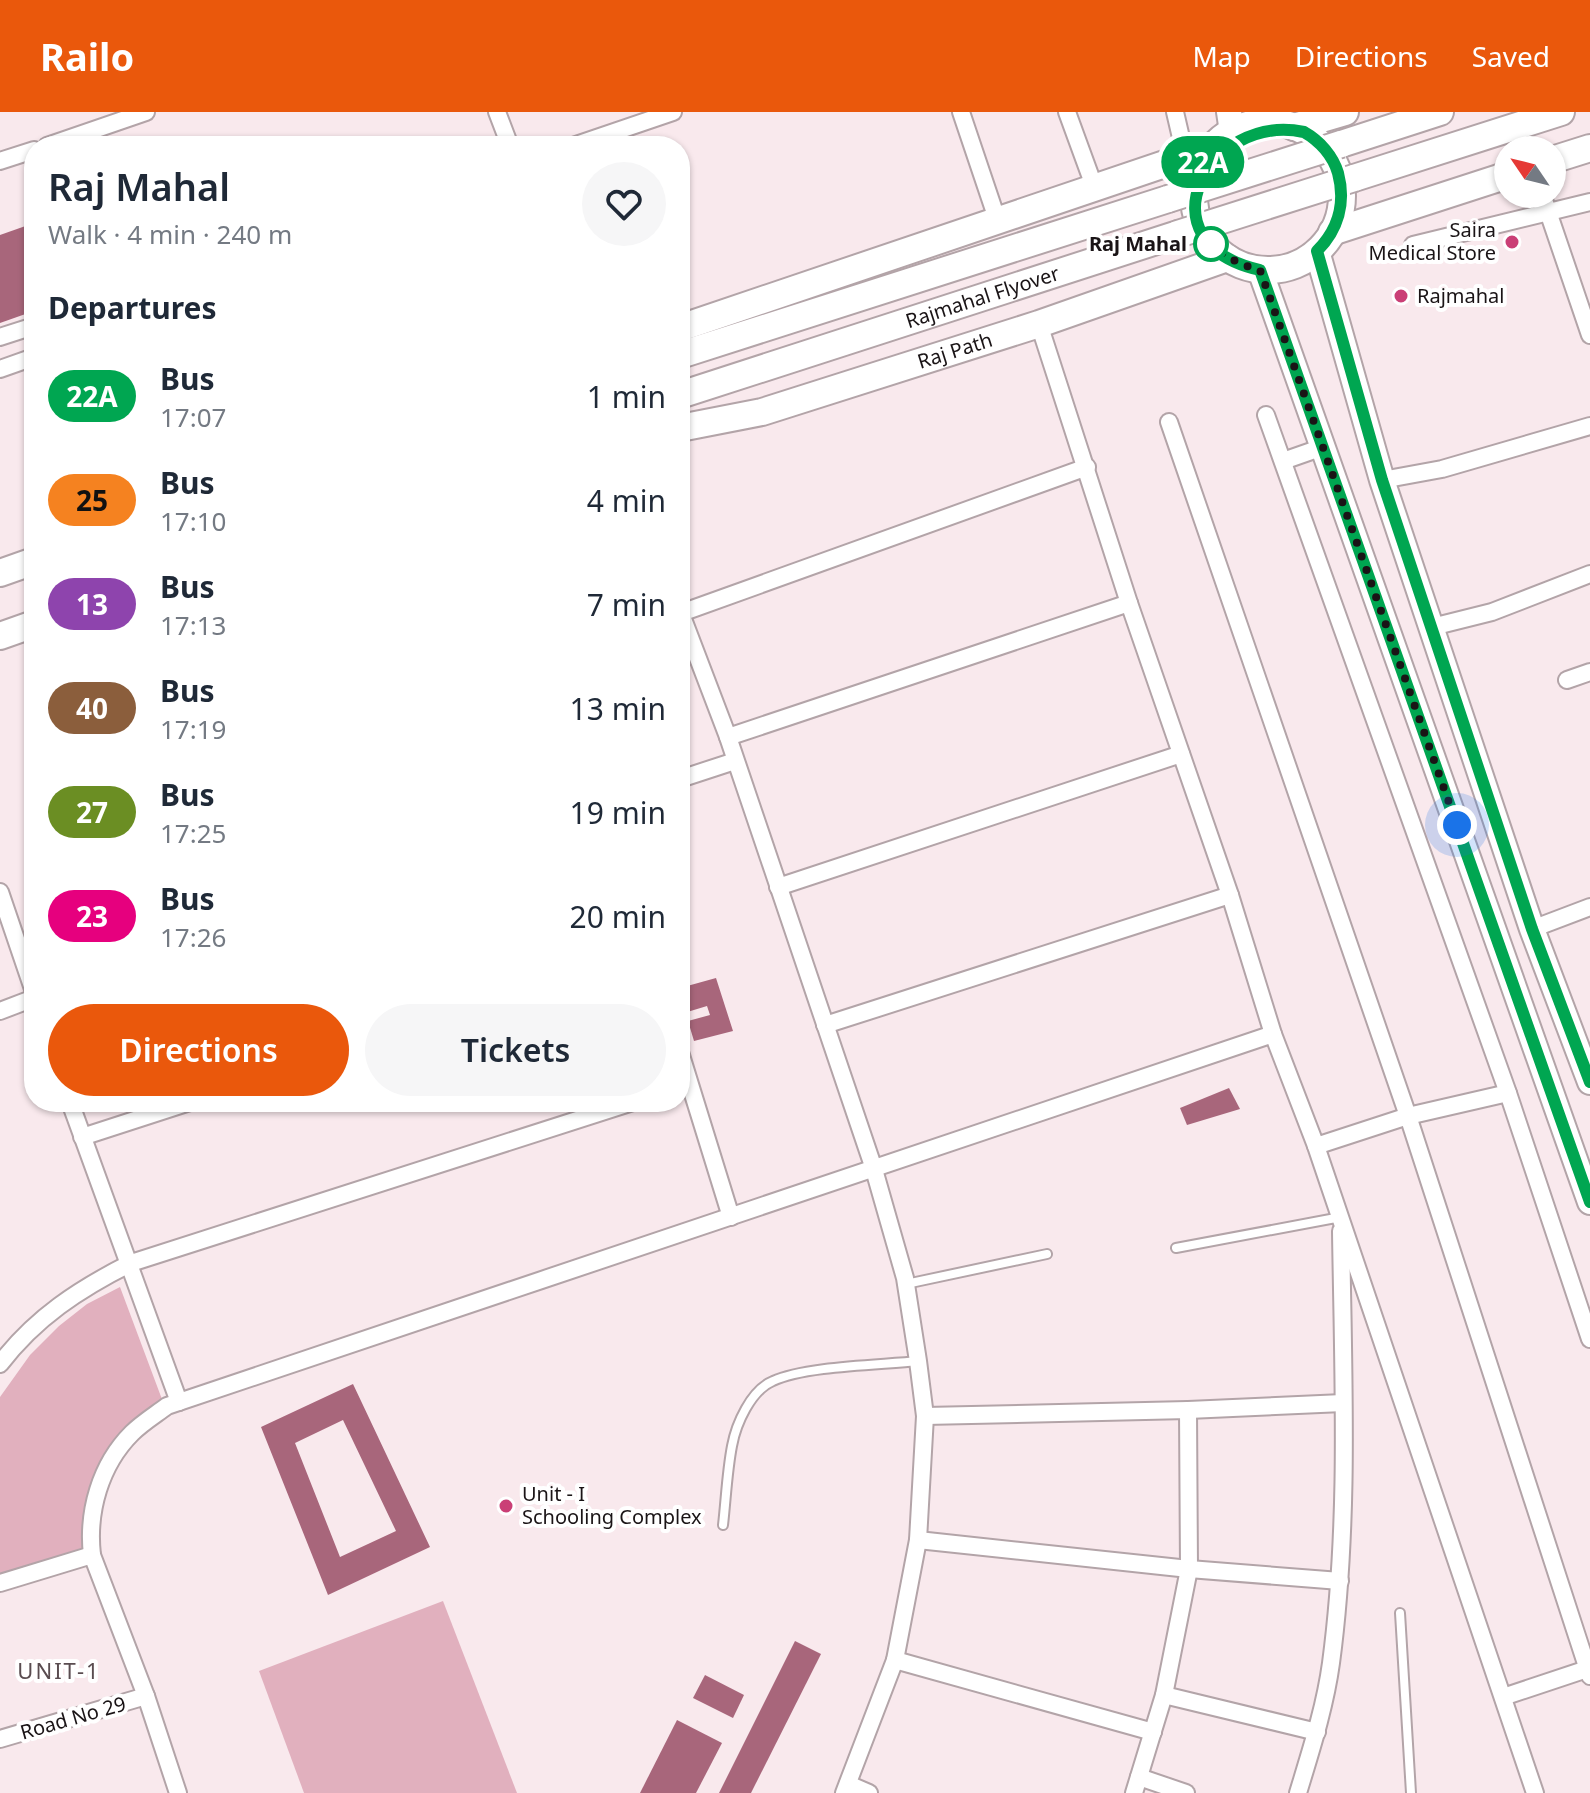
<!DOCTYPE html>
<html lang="en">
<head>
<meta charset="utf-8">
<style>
	:root { --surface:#fff; --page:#f6f6f7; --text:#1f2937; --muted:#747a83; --accent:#ea580c }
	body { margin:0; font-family:"Noto Sans",sans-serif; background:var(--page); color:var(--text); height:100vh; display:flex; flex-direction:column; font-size:30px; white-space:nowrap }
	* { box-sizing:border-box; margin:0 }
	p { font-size:26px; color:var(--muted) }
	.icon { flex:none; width:44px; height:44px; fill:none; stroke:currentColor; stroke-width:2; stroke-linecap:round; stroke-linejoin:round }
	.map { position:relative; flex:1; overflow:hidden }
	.details { position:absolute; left:24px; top:24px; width:666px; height:976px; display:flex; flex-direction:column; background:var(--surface); border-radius:32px; box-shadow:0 2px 6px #0004 }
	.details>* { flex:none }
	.badge { padding:0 16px; border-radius:26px; font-size:28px; line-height:52px }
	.needle { width:52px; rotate:305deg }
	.tools { position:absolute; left:1494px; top:24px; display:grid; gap:16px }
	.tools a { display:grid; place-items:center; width:72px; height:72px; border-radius:50%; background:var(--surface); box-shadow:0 2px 6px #0004; font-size:40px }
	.you { position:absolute; width:40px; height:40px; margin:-20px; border:6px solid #fff; border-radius:50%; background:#1a73e8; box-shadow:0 0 0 12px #1a73e833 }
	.map>.badge { position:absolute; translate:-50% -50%; box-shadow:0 0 0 4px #fff }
	h2 { padding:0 24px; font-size:30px; line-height:72px }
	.round { display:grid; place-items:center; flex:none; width:84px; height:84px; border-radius:42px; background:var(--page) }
	.overview { display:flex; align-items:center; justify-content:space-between; height:136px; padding:0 24px }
	h1 { font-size:38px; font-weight:600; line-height:60px }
	.cta { display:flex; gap:16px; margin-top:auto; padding:16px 24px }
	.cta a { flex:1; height:92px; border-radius:48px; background:var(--accent); color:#fff; font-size:32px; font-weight:600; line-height:92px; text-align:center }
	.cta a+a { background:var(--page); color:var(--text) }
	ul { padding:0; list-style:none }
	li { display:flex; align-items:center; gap:24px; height:104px; padding:0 24px }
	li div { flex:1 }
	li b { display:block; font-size:30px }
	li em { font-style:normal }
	li .badge { min-width:88px; font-weight:700; text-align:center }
	header { display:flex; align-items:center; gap:48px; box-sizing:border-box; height:112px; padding:0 40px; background:var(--accent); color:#fff }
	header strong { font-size:38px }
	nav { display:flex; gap:44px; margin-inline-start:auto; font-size:28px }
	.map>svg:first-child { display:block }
	.green { fill:#e1b0be }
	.building { fill:#a8667b; fill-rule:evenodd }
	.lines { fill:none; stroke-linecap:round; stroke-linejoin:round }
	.service-casing { stroke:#b3a4a8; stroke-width:12 }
	.minor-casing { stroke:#b3a4a8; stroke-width:20 }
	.secondary-casing { stroke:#b3a4a8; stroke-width:28 }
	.primary-casing { stroke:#b3a4a8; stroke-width:30 }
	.service { stroke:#fff; stroke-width:8 }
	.minor { stroke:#fff; stroke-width:16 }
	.secondary { stroke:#fff; stroke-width:24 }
	.primary { stroke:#fff; stroke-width:26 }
	.primary-bridge-casing { stroke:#b3a4a8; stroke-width:30; stroke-linecap:butt }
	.primary-bridge { stroke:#fff; stroke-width:26 }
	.line-casing { stroke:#fff; stroke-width:18 }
	.line { stroke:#00a651; stroke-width:12 }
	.walk { stroke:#1a1416; stroke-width:8; stroke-dasharray:0 14.4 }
	.poi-dot { fill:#ca3f76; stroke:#fff; stroke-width:3 }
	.stop-dot { fill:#fff; stroke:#00a651; stroke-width:4 }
	.labels { text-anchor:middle; stroke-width:8; stroke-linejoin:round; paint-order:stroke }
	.poi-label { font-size:20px; fill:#1a1416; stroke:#fff; text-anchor:start }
	.stop-label { font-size:20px; font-weight:bold; fill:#1a1416; stroke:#fff; text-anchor:end }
	.street-label { font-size:20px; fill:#1a1416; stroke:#fff }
	.neighbourhood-label { font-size:22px; letter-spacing:2px; fill:#5a4c50; stroke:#fff }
</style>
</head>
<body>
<header>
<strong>Railo</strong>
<nav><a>Map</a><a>Directions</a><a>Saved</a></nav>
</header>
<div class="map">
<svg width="1590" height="1681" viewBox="0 0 1590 1681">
	<rect width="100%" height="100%" fill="#f9e9ed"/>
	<g class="green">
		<path d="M 120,1175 L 163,1290 C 93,1332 91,1363 83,1439 L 0,1466 L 0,1285 L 30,1243 L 59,1214 L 87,1192 Z"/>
		<path d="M 443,1489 L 517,1681 L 304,1681 L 259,1559 Z"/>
	</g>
	<g class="building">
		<path d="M 34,111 L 34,199 L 0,211 L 0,123 Z"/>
		<path d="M 716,866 L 733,919 L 694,929 L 688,909 L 710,903 L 707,894 L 684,901 L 680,876 Z"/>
		<path d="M 1229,976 L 1240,997 L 1187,1013 L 1180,996 Z"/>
		<path d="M 353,1272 L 430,1435 L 328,1483 L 261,1315 ZM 343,1308 L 396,1419 L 340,1445 L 295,1331 Z"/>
		<path d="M 795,1529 L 821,1542 L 751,1681 L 719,1681 Z"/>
		<path d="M 705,1563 L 744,1583 L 733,1606 L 693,1586 Z"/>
		<path d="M 677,1608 L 722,1631 L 696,1681 L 640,1681 Z"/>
	</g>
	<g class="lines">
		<g class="service-casing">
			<g id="service">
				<path d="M 1176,1136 L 1341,1105"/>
				<path d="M 906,1172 L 1047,1142"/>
				<path d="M 723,1413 C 726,1387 727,1360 732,1334 C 736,1312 751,1278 773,1269 C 805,1254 880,1253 918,1249"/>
				<path d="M 1400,1501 L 1411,1681"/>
			</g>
		</g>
		<g class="minor-casing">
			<g id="minor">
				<path d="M 497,0 L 510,34"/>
				<path d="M 961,0 L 997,107"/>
				<path d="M 1067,0 L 1094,74"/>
				<path d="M 1175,0 L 1185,43"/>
				<path d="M 47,34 L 146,0"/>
				<path d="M 573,34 L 673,0"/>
				<path d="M 0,49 L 34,38"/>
				<path d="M 1542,82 L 1590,223"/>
				<path d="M 1413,133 L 1590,90"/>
				<path d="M 1039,212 L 1129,491 L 1230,783 L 1273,922 L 1316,1034 L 1535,1681"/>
				<path d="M 0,225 L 34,214"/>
				<path d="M 0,257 L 34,245"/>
				<path d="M 1266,303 L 1508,981 L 1590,1227"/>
				<path d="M 1169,310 L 1408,1004 L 1590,1564"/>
				<path d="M 1283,349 L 1323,335"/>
				<path d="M 1382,368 L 1442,357 L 1590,314"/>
				<path d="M 680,499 L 728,625 L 873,1054 L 905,1166 L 918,1249 L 925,1304 L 918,1428 L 895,1548 L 844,1681"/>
				<path d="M 681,501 L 1087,355"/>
				<path d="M 1432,515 L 1492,500 L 1590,462"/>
				<path d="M 1567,568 L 1590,560"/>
				<path d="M 728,625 L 1129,491"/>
				<path d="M 680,667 L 735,649"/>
				<path d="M 778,775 L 1181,642"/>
				<path d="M 0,780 L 34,880"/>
				<path d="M 1532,817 L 1590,795"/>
				<path d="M 0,899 L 34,886"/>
				<path d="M 825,913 L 1230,783"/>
				<path d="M 680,940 L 731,1105"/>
				<path d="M 70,990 L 179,1290"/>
				<path d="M 82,1025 L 190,990"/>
				<path d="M 1316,1034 L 1408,1004 L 1508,981"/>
				<path d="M 0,1252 C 35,1206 79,1177 131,1151 L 633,990"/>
				<path d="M 1188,1298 L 1343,1291"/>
				<path d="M 925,1304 L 1188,1298 L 1189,1457 L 1164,1583 L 1134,1681"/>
				<path d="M 918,1428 L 1189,1457 L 1340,1469"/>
				<path d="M 0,1471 L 92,1443"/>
				<path d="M 895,1548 L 1153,1620"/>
				<path d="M 1164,1583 L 1317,1620"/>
				<path d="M 1503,1585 L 1590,1556"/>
				<path d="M 0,1627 L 146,1584"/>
				<path d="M 1139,1665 L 1186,1681"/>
				<path d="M 848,1672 L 869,1681"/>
				<path d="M 178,1681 L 146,1584 L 92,1443 C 87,1400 100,1353 132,1321 C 142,1311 155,1303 167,1294 C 536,1171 904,1044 1273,922"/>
				<path d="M 1298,1681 C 1311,1638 1325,1595 1331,1551 C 1350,1409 1343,1263 1341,1119"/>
			</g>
		</g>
		<g class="secondary-casing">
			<g id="secondary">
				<path d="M 1229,0 L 1232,20"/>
				<path d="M 1317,139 L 1382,368 L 1532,817 L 1590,970"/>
				<path d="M 1260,158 L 1590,1090"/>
			</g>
		</g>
		<g class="primary-casing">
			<g id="primary">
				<circle cx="1268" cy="84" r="74"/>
				<path d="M 1294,15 L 1345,0"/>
				<path d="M 1341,32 L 1440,0"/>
				<path d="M 1552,48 L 1590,36"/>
				<path d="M 1354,66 L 1561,0"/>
				<path d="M 1332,120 L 1508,63"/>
				<path d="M 680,216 L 1212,36"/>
				<path d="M 680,243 L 1168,87"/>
				<path id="s1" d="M 680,283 L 1178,122"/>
				<path id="s2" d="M 680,316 L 762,300 L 1039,212 L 1227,146"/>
				<path d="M 0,461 L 34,449"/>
				<path d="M 0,524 L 34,512"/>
			</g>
		</g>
		<use href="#service" class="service"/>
		<use href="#minor" class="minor"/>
		<use href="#secondary" class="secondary"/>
		<use href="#primary" class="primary"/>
		<g class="primary-bridge-casing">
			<g id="primary-bridge">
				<path d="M 1168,87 L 1341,32"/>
				<path d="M 1178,122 L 1354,66"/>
			</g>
		</g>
		<use href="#primary-bridge" class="primary-bridge"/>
	</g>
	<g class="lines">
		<g class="line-casing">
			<path id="line" d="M 1590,970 L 1532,817 L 1382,368 L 1317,139 C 1338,118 1346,91 1338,61 C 1333,44 1320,29 1304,20 C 1207,0 1139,131 1260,158 L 1590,1090"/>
		</g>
		<use href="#line" class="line"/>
		<path class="walk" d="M 1211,132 C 1227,146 1240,153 1260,158 L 1457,713"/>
	</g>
	<g class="poi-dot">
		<circle cx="1512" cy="130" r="8"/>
		<circle cx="1401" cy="184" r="8"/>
		<circle cx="506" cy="1394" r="8"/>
	</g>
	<circle class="stop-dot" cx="1211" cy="132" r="16"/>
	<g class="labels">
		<g class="poi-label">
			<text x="1496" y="125" text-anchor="end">Saira<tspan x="1496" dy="23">Medical Store</tspan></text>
			<text x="1417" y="191">Rajmahal</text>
			<text x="522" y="1389">Unit - I<tspan x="522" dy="23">Schooling Complex</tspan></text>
		</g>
		<g class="stop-label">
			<text x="1187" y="139">Raj Mahal</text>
		</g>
		<g class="street-label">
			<text dy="7" stroke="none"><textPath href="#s1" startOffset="318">Rajmahal Flyover</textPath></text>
			<text dy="7" stroke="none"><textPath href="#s2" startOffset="286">Raj Path</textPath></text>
			<text transform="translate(73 1606) rotate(-16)" y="7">Road No 29</text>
		</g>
		<g class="neighbourhood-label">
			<text x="59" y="1567">UNIT-1</text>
		</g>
	</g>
</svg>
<div class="tools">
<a><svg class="needle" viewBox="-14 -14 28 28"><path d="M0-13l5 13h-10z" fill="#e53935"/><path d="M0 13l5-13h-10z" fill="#747a83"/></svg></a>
</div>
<div class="you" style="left:1457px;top:713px"></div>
<b class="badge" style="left:1203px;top:50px;background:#00a651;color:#fff">22A</b>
<section class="details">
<div class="overview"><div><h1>Raj Mahal</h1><p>Walk · 4 min · 240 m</p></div><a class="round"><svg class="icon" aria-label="heart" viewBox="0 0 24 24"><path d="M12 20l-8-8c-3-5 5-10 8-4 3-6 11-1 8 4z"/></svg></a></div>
<h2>Departures</h2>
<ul>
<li><span class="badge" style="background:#00a651;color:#fff">22A</span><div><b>Bus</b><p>17:07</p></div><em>1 min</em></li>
<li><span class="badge" style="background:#f58220;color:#111">25</span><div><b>Bus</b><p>17:10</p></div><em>4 min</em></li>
<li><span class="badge" style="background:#8e44ad;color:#fff">13</span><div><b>Bus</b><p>17:13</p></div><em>7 min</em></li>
<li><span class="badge" style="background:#8b5e3c;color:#fff">40</span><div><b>Bus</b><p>17:19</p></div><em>13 min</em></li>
<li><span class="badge" style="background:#6b8e23;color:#fff">27</span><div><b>Bus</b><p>17:25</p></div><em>19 min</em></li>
<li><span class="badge" style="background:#e6007e;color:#fff">23</span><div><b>Bus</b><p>17:26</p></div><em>20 min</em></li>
</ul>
<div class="cta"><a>Directions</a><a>Tickets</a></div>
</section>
</div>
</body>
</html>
